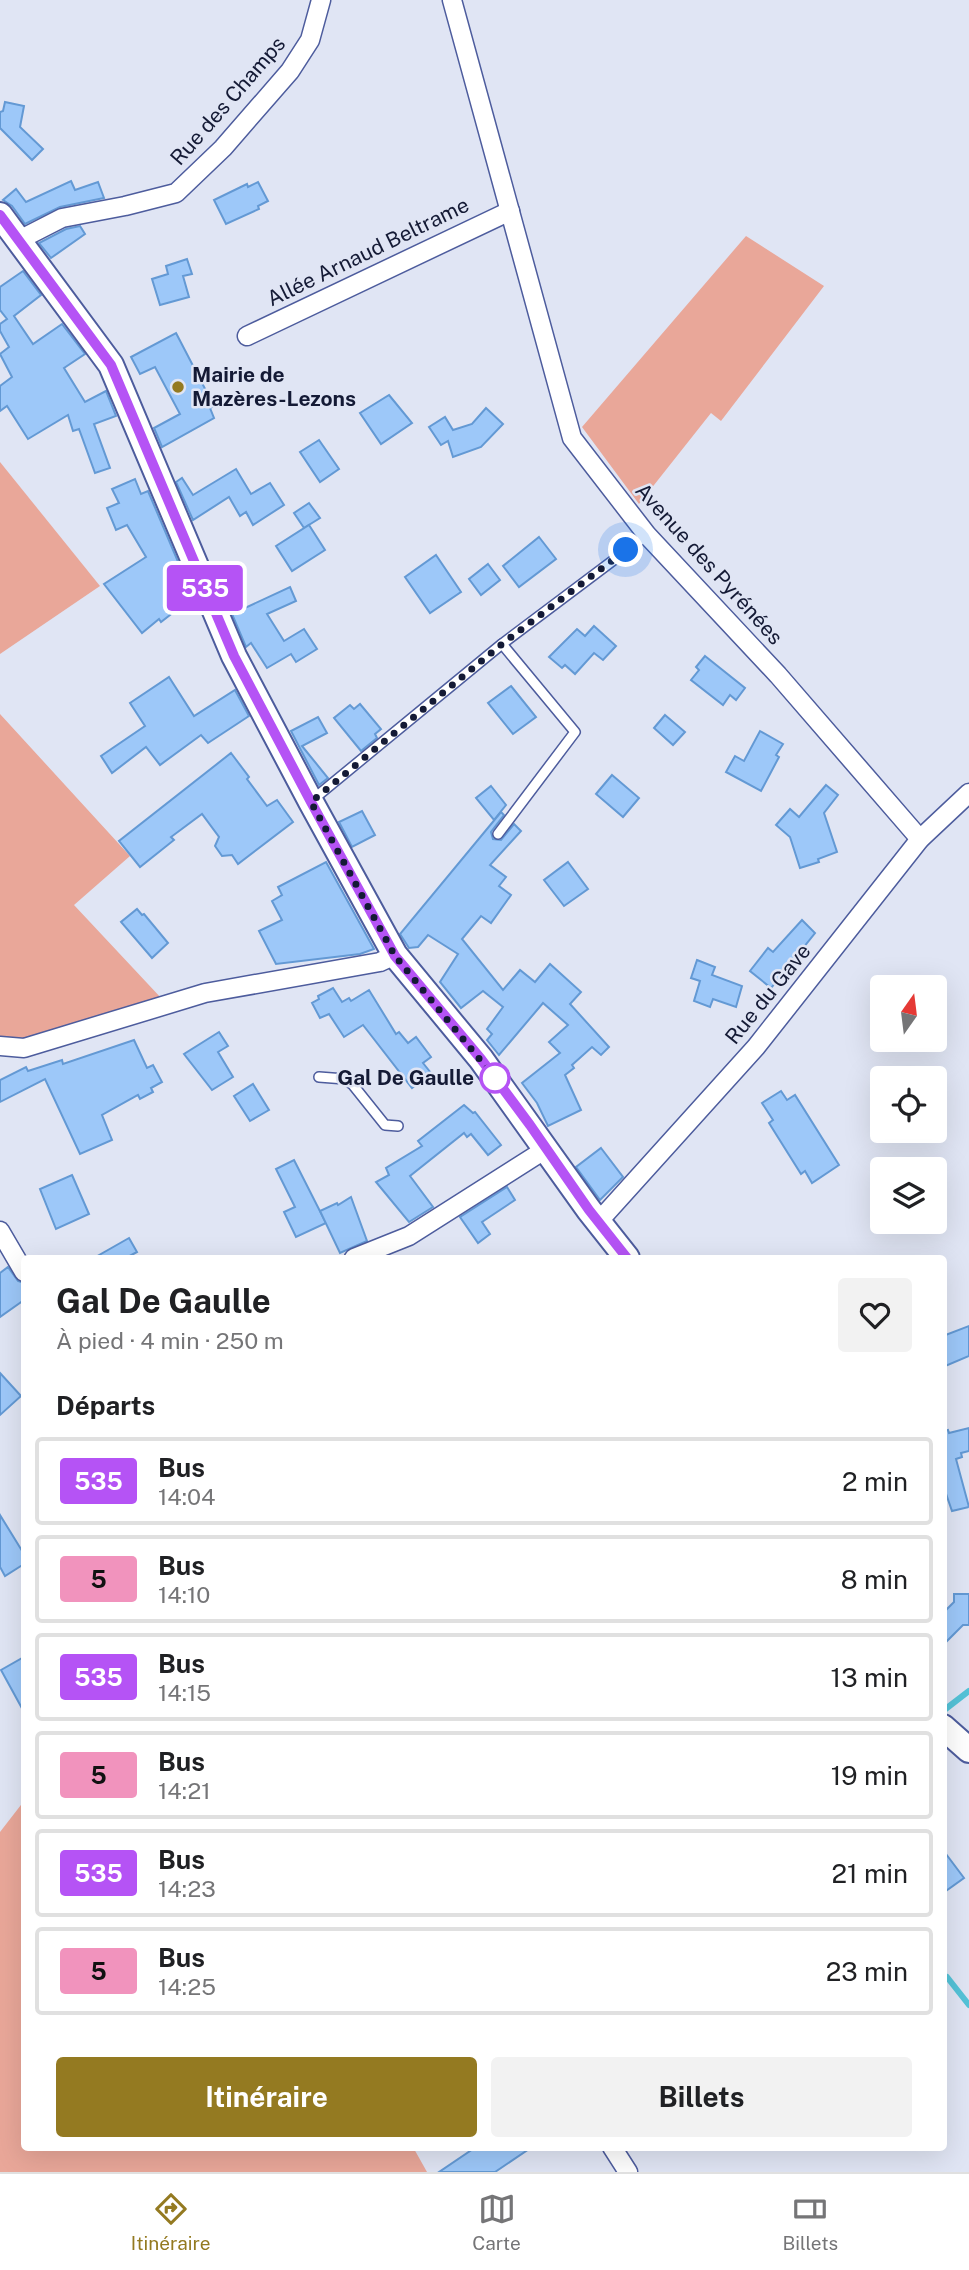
<!DOCTYPE html>
<html lang="fr">
<head>
<meta charset="utf-8">
<style>
	:root { --surface:#fff; --page:#f2f2f2; --text:#202124; --muted:#757577; --line:#e0e0e0; --accent:#947a21 }
	body { margin:0; font-family:"Public Sans",sans-serif; background:var(--page); color:var(--text); height:100vh; display:flex; flex-direction:column; font-size:26px; white-space:nowrap }
	* { box-sizing:border-box; margin:0 }
	p { font-size:23px; color:var(--muted) }
	.icon { flex:none; width:38px; height:38px; fill:none; stroke:currentColor; stroke-width:2; stroke-linecap:round; stroke-linejoin:round }
	.map { position:relative; flex:1; overflow:hidden }
	.panel { position:absolute; left:21px; top:1255px; width:926px; height:896px; display:flex; flex-direction:column; background:var(--surface); border-radius:7px; box-shadow:0 7px 28px #0002 }
	.panel>* { flex:none }
	.badge { padding:0 14px; border-radius:5px; font-size:24px; line-height:46px }
	.needle { width:46px; rotate:14deg }
	.controls { position:absolute; left:870px; top:975px; display:grid; gap:14px }
	.controls a { display:grid; place-items:center; width:77px; height:77px; border-radius:7px; background:var(--surface); box-shadow:0 7px 28px #0002; font-size:35px }
	.you { position:absolute; width:35px; height:35px; margin:-18px; border:5px solid #fff; border-radius:50%; background:#1a73e8; box-shadow:0 0 0 10px #1a73e833 }
	.map>.badge { position:absolute; translate:-50% -50%; box-shadow:0 0 0 4px #fff }
	h2 { padding:0 35px; font-size:26px; line-height:63px }
	.round { display:grid; place-items:center; flex:none; width:74px; height:74px; border-radius:7px; background:var(--page) }
	.overview { display:flex; align-items:center; justify-content:space-between; height:119px; padding:0 35px }
	h1 { font-size:33px; font-weight:700; line-height:52px }
	.cta { display:flex; gap:14px; margin-top:auto; padding:14px 35px }
	.cta a { flex:1; height:80px; border-radius:7px; background:var(--accent); color:#fff; font-size:28px; font-weight:700; line-height:80px; text-align:center }
	.cta a+a { background:var(--page); color:var(--text) }
	ul { padding:0; list-style:none }
	li { display:flex; align-items:center; gap:21px; height:88px; margin:0 14px 10px; padding:0 21px; border:4px solid var(--line); border-radius:7px }
	li div { flex:1 }
	li b { display:block; font-size:26px }
	li em { font-style:normal }
	li .badge { min-width:77px; font-weight:700; text-align:center }
	.menu { display:flex; justify-content:space-around; align-items:center; height:98px; border-top:2px solid var(--line); background:var(--surface); font-size:19px; color:var(--muted) }
	.menu a { display:grid; justify-items:center; gap:4px }
	.menu .selected { color:var(--accent) }
	.map>svg:first-child { display:block }
	.green { fill:#e9a799 }
	.lines { fill:none; stroke-linecap:round; stroke-linejoin:round }
	.stream { stroke:#54c3d8; stroke-width:6 }
	.building { fill:#9dc8f9; stroke:#6399d4; stroke-width:2 }
	.lane-casing { stroke:#4d5c9d; stroke-width:12 }
	.street-casing { stroke:#4d5c9d; stroke-width:21 }
	.secondary-casing { stroke:#4d5c9d; stroke-width:28 }
	.lane { stroke:#fff; stroke-width:9 }
	.street { stroke:#fff; stroke-width:18 }
	.secondary { stroke:#fff; stroke-width:24 }
	.line-casing { stroke:#fff; stroke-width:16 }
	.line { stroke:#b553f5; stroke-width:10 }
	.walk { stroke:#141a35; stroke-width:7; stroke-dasharray:0 12.6 }
	.poi-dot { fill:#947a21; stroke:#e0e5f4; stroke-width:2.5 }
	.stop-dot { fill:#fff; stroke:#b553f5; stroke-width:3.5 }
	.labels { text-anchor:middle; stroke-width:5; stroke-linejoin:round; paint-order:stroke }
	.street-label { font-size:21px; fill:#141a35; stroke:#e0e5f4 }
	.poi-label { font-size:21px; font-weight:bold; fill:#141a35; stroke:#e0e5f4; text-anchor:start }
	.stop-label { font-size:21px; font-weight:bold; fill:#141a35; stroke:#e0e5f4; text-anchor:end }
</style>
</head>
<body>
<div class="map">
<svg width="969" height="2172" viewBox="0 0 969 2172">
	<rect width="100%" height="100%" fill="#e0e5f4"/>
	<g class="green">
		<path d="M 746,236 L 824,286 L 721,421 L 711,413 L 639,504 L 582,427 Z"/>
		<path d="M 0,462 L 100,586 L 0,654 Z"/>
		<path d="M 0,714 L 130,856 L 74,905 L 162,999 L 25,1045 L 0,1040 Z"/>
		<path d="M 24,1801 L 24,2147 L 413,2147 L 427,2172 L 0,2172 L 0,1832 Z"/>
	</g>
	<g class="lines">
		<g class="stream">
			<path d="M 943,1711 L 969,1691"/>
			<path d="M 943,1975 L 947,1977 L 969,2005"/>
		</g>
	</g>
	<g class="building">
		<path d="M 5,102 L 24,106 L 20,127 L 43,149 L 32,160 L 0,128 L 0,112 L 3,111 Z"/>
		<path d="M 71,181 L 75,190 L 98,182 L 104,198 L 60,207 L 25,224 L 12,206 L 3,200 L 16,189 L 26,202 Z"/>
		<path d="M 258,182 L 268,201 L 258,206 L 259,209 L 226,224 L 214,200 L 247,184 L 248,187 Z"/>
		<path d="M 80,226 L 85,234 L 51,258 L 39,243 L 66,229 Z"/>
		<path d="M 187,259 L 192,274 L 183,276 L 189,297 L 160,305 L 152,279 L 168,274 L 166,266 Z"/>
		<path d="M 23,271 L 41,295 L 14,316 L 33,344 L 62,324 L 85,354 L 64,368 L 85,402 L 106,391 L 116,416 L 94,424 L 110,468 L 95,473 L 79,429 L 73,431 L 68,415 L 28,439 L 7,406 L 0,411 L 0,386 L 12,377 L 0,354 L 9,347 L 0,331 L 0,324 L 7,319 L 0,310 L 0,287 Z"/>
		<path d="M 176,333 L 214,406 L 210,408 L 214,418 L 162,447 L 154,428 L 180,414 L 155,367 L 140,374 L 131,357 Z"/>
		<path d="M 389,395 L 412,423 L 381,444 L 360,413 Z"/>
		<path d="M 486,408 L 503,424 L 481,447 L 453,457 L 448,441 L 441,445 L 429,427 L 445,417 L 453,430 L 472,424 Z"/>
		<path d="M 319,440 L 339,469 L 320,482 L 300,452 Z"/>
		<path d="M 236,469 L 251,494 L 270,483 L 284,505 L 253,525 L 246,512 L 240,516 L 229,497 L 193,520 L 176,482 L 182,478 L 193,495 Z"/>
		<path d="M 135,479 L 141,494 L 148,491 L 193,597 L 161,622 L 159,619 L 142,633 L 104,584 L 146,557 L 127,525 L 116,530 L 107,508 L 119,503 L 112,489 Z"/>
		<path d="M 309,503 L 320,518 L 304,528 L 294,513 Z"/>
		<path d="M 309,525 L 325,550 L 292,571 L 276,546 Z"/>
		<path d="M 539,537 L 556,559 L 519,587 L 503,566 Z"/>
		<path d="M 436,555 L 461,592 L 430,613 L 405,577 Z"/>
		<path d="M 488,564 L 500,580 L 481,595 L 469,579 Z"/>
		<path d="M 290,587 L 296,601 L 267,614 L 284,641 L 304,629 L 317,649 L 296,662 L 291,654 L 267,668 L 251,643 L 246,647 L 232,614 Z"/>
		<path d="M 594,626 L 616,646 L 603,660 L 594,653 L 575,674 L 565,665 L 562,668 L 549,657 L 577,629 L 585,636 Z"/>
		<path d="M 705,656 L 745,688 L 736,700 L 730,695 L 723,705 L 691,680 L 699,670 L 696,667 Z"/>
		<path d="M 169,677 L 194,716 L 235,690 L 249,716 L 208,743 L 201,735 L 160,765 L 146,747 L 112,773 L 101,756 L 145,726 L 130,703 Z"/>
		<path d="M 511,686 L 536,717 L 513,734 L 488,703 Z"/>
		<path d="M 360,704 L 381,729 L 375,734 L 377,738 L 361,751 L 334,718 L 350,705 L 354,709 Z"/>
		<path d="M 665,715 L 685,732 L 673,745 L 654,728 Z"/>
		<path d="M 318,717 L 327,733 L 302,746 L 328,778 L 319,785 L 291,731 Z"/>
		<path d="M 760,731 L 783,744 L 776,755 L 779,757 L 761,791 L 726,772 L 735,756 L 744,761 Z"/>
		<path d="M 231,753 L 249,777 L 247,779 L 267,806 L 277,800 L 293,822 L 238,864 L 232,855 L 222,856 L 215,846 L 219,837 L 202,814 L 171,837 L 174,840 L 140,867 L 119,841 Z"/>
		<path d="M 612,775 L 639,798 L 623,817 L 596,794 Z"/>
		<path d="M 826,785 L 838,795 L 824,813 L 837,852 L 818,859 L 819,862 L 800,868 L 790,837 L 776,825 L 790,809 L 799,817 Z"/>
		<path d="M 491,786 L 506,805 L 494,820 L 476,798 Z"/>
		<path d="M 362,811 L 375,835 L 352,847 L 339,822 Z"/>
		<path d="M 501,812 L 504,815 L 491,832 L 493,839 L 501,840 L 514,824 L 521,831 L 490,865 L 506,877 L 499,886 L 511,895 L 491,923 L 481,916 L 462,939 L 503,990 L 520,970 L 535,982 L 550,964 L 581,992 L 570,1004 L 609,1047 L 601,1055 L 592,1047 L 572,1065 L 574,1068 L 565,1075 L 581,1110 L 548,1126 L 537,1103 L 522,1083 L 560,1053 L 549,1042 L 568,1025 L 543,1003 L 499,1055 L 487,1040 L 492,1034 L 487,1029 L 503,1007 L 483,991 L 461,1008 L 440,982 L 458,954 L 428,935 L 418,947 L 409,948 L 400,934 Z"/>
		<path d="M 326,862 L 374,949 L 360,954 L 276,964 L 259,931 L 282,920 L 272,901 L 282,895 L 278,887 Z"/>
		<path d="M 568,862 L 588,889 L 564,906 L 544,880 Z"/>
		<path d="M 137,909 L 142,915 L 144,914 L 168,943 L 152,958 L 121,922 Z"/>
		<path d="M 802,920 L 815,933 L 771,988 L 750,971 L 768,948 L 773,952 Z"/>
		<path d="M 697,960 L 715,967 L 712,975 L 742,986 L 736,1007 L 713,999 L 710,1007 L 694,1001 L 700,981 L 691,978 Z"/>
		<path d="M 333,988 L 342,1002 L 349,998 L 351,1001 L 369,990 L 396,1034 L 399,1032 L 408,1043 L 416,1037 L 431,1057 L 423,1063 L 431,1073 L 412,1088 L 363,1025 L 344,1037 L 329,1014 L 320,1018 L 312,1003 L 319,999 L 318,996 Z"/>
		<path d="M 219,1032 L 228,1046 L 218,1052 L 233,1077 L 212,1090 L 184,1054 Z"/>
		<path d="M 134,1040 L 147,1068 L 153,1065 L 162,1082 L 151,1088 L 153,1092 L 140,1099 L 138,1095 L 102,1115 L 112,1140 L 80,1154 L 45,1079 L 0,1102 L 0,1080 L 26,1067 L 28,1071 L 62,1060 L 63,1064 Z"/>
		<path d="M 253,1084 L 269,1110 L 250,1121 L 234,1096 Z"/>
		<path d="M 781,1091 L 787,1100 L 795,1095 L 839,1165 L 812,1183 L 805,1171 L 801,1174 L 769,1123 L 773,1120 L 762,1103 Z"/>
		<path d="M 464,1105 L 473,1113 L 475,1112 L 501,1145 L 488,1155 L 471,1134 L 467,1137 L 464,1133 L 410,1176 L 433,1207 L 409,1222 L 376,1182 L 389,1175 L 386,1168 L 422,1146 L 418,1141 Z"/>
		<path d="M 601,1148 L 623,1177 L 600,1200 L 576,1167 Z"/>
		<path d="M 294,1160 L 326,1223 L 296,1237 L 284,1212 L 295,1207 L 276,1169 Z"/>
		<path d="M 72,1175 L 89,1214 L 56,1229 L 40,1189 Z"/>
		<path d="M 507,1187 L 515,1200 L 482,1222 L 490,1234 L 478,1243 L 460,1217 Z"/>
		<path d="M 351,1197 L 367,1241 L 340,1253 L 320,1211 L 337,1203 L 338,1205 Z"/>
		<path d="M 129,1238 L 137,1252 L 126,1258 L 94,1258 Z"/>
		<path d="M 8,1267 L 18,1281 L 24,1283 L 24,1300 L 0,1317 L 0,1273 Z"/>
		<path d="M 969,1326 L 969,1356 L 943,1367 L 943,1336 Z"/>
		<path d="M 0,1373 L 21,1396 L 0,1415 Z"/>
		<path d="M 969,1428 L 969,1451 L 961,1453 L 962,1457 L 956,1459 L 969,1507 L 952,1511 L 943,1485 L 943,1431 L 948,1430 L 949,1433 Z"/>
		<path d="M 0,1515 L 24,1554 L 24,1564 L 5,1576 L 0,1567 Z"/>
		<path d="M 954,1594 L 969,1594 L 969,1625 L 963,1625 L 943,1645 L 943,1613 L 954,1602 Z"/>
		<path d="M 24,1657 L 24,1712 L 1,1670 Z"/>
		<path d="M 943,1850 L 964,1878 L 943,1893 Z"/>
		<path d="M 476,2147 L 532,2147 L 495,2172 L 439,2172 Z"/>
	</g>
	<g class="lines">
		<g class="lane-casing">
			<g id="lane">
				<path d="M 311,801 L 502,644 L 647,535"/>
				<path d="M 498,834 L 575,732 L 502,644"/>
				<path d="M 319,1077 L 345,1079 L 353,1085 L 385,1125 L 398,1126"/>
			</g>
		</g>
		<g class="street-casing">
			<g id="street">
				<path d="M 452,0 L 572,438 L 647,535 L 778,675 L 920,839"/>
				<path d="M 19,240 L 62,218 L 125,206 L 176,193 L 223,148 L 290,71 L 310,40 L 321,0"/>
				<path d="M 247,336 L 510,211"/>
				<path d="M 0,1046 L 24,1048 L 205,993 L 380,962 L 395,955"/>
				<path d="M 599,1221 L 756,1047 L 920,839 L 969,793"/>
				<path d="M 0,1231 L 24,1272"/>
				<path d="M 354,1258 L 409,1236 L 546,1149"/>
				<path d="M 612,2147 L 628,2172"/>
			</g>
		</g>
		<g class="secondary-casing">
			<g id="secondary">
				<path d="M 0,215 L 111,365 L 234,656 L 311,802 L 395,955 L 481,1059 L 589,1210 L 627,1258"/>
				<path d="M 943,1727 L 969,1750"/>
			</g>
		</g>
		<use href="#lane" class="lane"/>
		<use href="#street" class="street"/>
		<use href="#secondary" class="secondary"/>
	</g>
	<g class="lines">
		<g class="line-casing">
			<path id="line" d="M 0,215 L 111,365 L 234,656 L 311,802 L 395,956 L 481,1059 L 530,1125 L 589,1210 L 627,1258"/>
		</g>
		<use href="#line" class="line"/>
		<path class="walk" d="M 495,1078 L 395,956 L 311,802 L 502,644 L 626,550"/>
	</g>
	<circle class="poi-dot" cx="178" cy="387" r="7"/>
	<circle class="stop-dot" cx="495" cy="1078" r="14"/>
	<g class="labels">
		<g class="street-label">
			<text transform="translate(228 101) rotate(-49)" y="7">Rue des Champs</text>
			<text transform="translate(368 252) rotate(-26)" y="7">Allée Arnaud Beltrame</text>
			<text transform="translate(709 564) rotate(48)" y="7">Avenue des Pyrénées</text>
			<text transform="translate(768 994) rotate(-51)" y="7">Rue du Gave</text>
		</g>
		<g class="poi-label">
			<text x="192" y="382">Mairie de<tspan x="192" dy="24">Mazères-Lezons</tspan></text>
		</g>
		<g class="stop-label">
			<text x="474" y="1085">Gal De Gaulle</text>
		</g>
	</g>
</svg>
<div class="controls">
<a><svg class="needle" viewBox="-14 -14 28 28"><path d="M0-13l5 13h-10z" fill="#e53935"/><path d="M0 13l5-13h-10z" fill="#757577"/></svg></a>
<a><svg class="icon" aria-label="locate" viewBox="0 0 24 24"><circle cx="12" cy="12" r="6"/><path d="M12 2v4M12 18v4M2 12h4M18 12h4"/></svg></a>
<a><svg class="icon" aria-label="layers" viewBox="0 0 24 24"><path d="M12 4l9 5-9 5-9-5zM3 14l9 5 9-5"/></svg></a>
</div>
<div class="you" style="left:626px;top:550px"></div>
<b class="badge" style="left:205px;top:588px;background:#b553f5;color:#fff">535</b>
<section class="panel">
<div class="overview"><div><h1>Gal De Gaulle</h1><p>À pied · 4 min · 250 m</p></div><a class="round"><svg class="icon" aria-label="heart" viewBox="0 0 24 24"><path d="M12 20l-8-8c-3-5 5-10 8-4 3-6 11-1 8 4z"/></svg></a></div>
<h2>Départs</h2>
<ul>
<li><span class="badge" style="background:#b553f5;color:#fff">535</span><div><b>Bus</b><p>14:04</p></div><em>2 min</em></li>
<li><span class="badge" style="background:#f193bd;color:#111">5</span><div><b>Bus</b><p>14:10</p></div><em>8 min</em></li>
<li><span class="badge" style="background:#b553f5;color:#fff">535</span><div><b>Bus</b><p>14:15</p></div><em>13 min</em></li>
<li><span class="badge" style="background:#f193bd;color:#111">5</span><div><b>Bus</b><p>14:21</p></div><em>19 min</em></li>
<li><span class="badge" style="background:#b553f5;color:#fff">535</span><div><b>Bus</b><p>14:23</p></div><em>21 min</em></li>
<li><span class="badge" style="background:#f193bd;color:#111">5</span><div><b>Bus</b><p>14:25</p></div><em>23 min</em></li>
</ul>
<div class="cta"><a>Itinéraire</a><a>Billets</a></div>
</section>
</div>
<nav class="menu">
<a class="selected"><svg class="icon" aria-label="directions" viewBox="0 0 24 24"><path d="M12 3l9 9-9 9-9-9zM9 14v-3h6M13 9l2 2-2 2"/></svg>Itinéraire</a>
<a><svg class="icon" aria-label="map" viewBox="0 0 24 24"><path d="M3 6l6-2 6 2 6-2v14l-6 2-6-2-6 2zM9 4v14M15 6v14"/></svg>Carte</a>
<a><svg class="icon" aria-label="tickets" viewBox="0 0 24 24"><path d="M3 7h18v10H3zM15 7v10"/></svg>Billets</a>
</nav>
</body>
</html>
